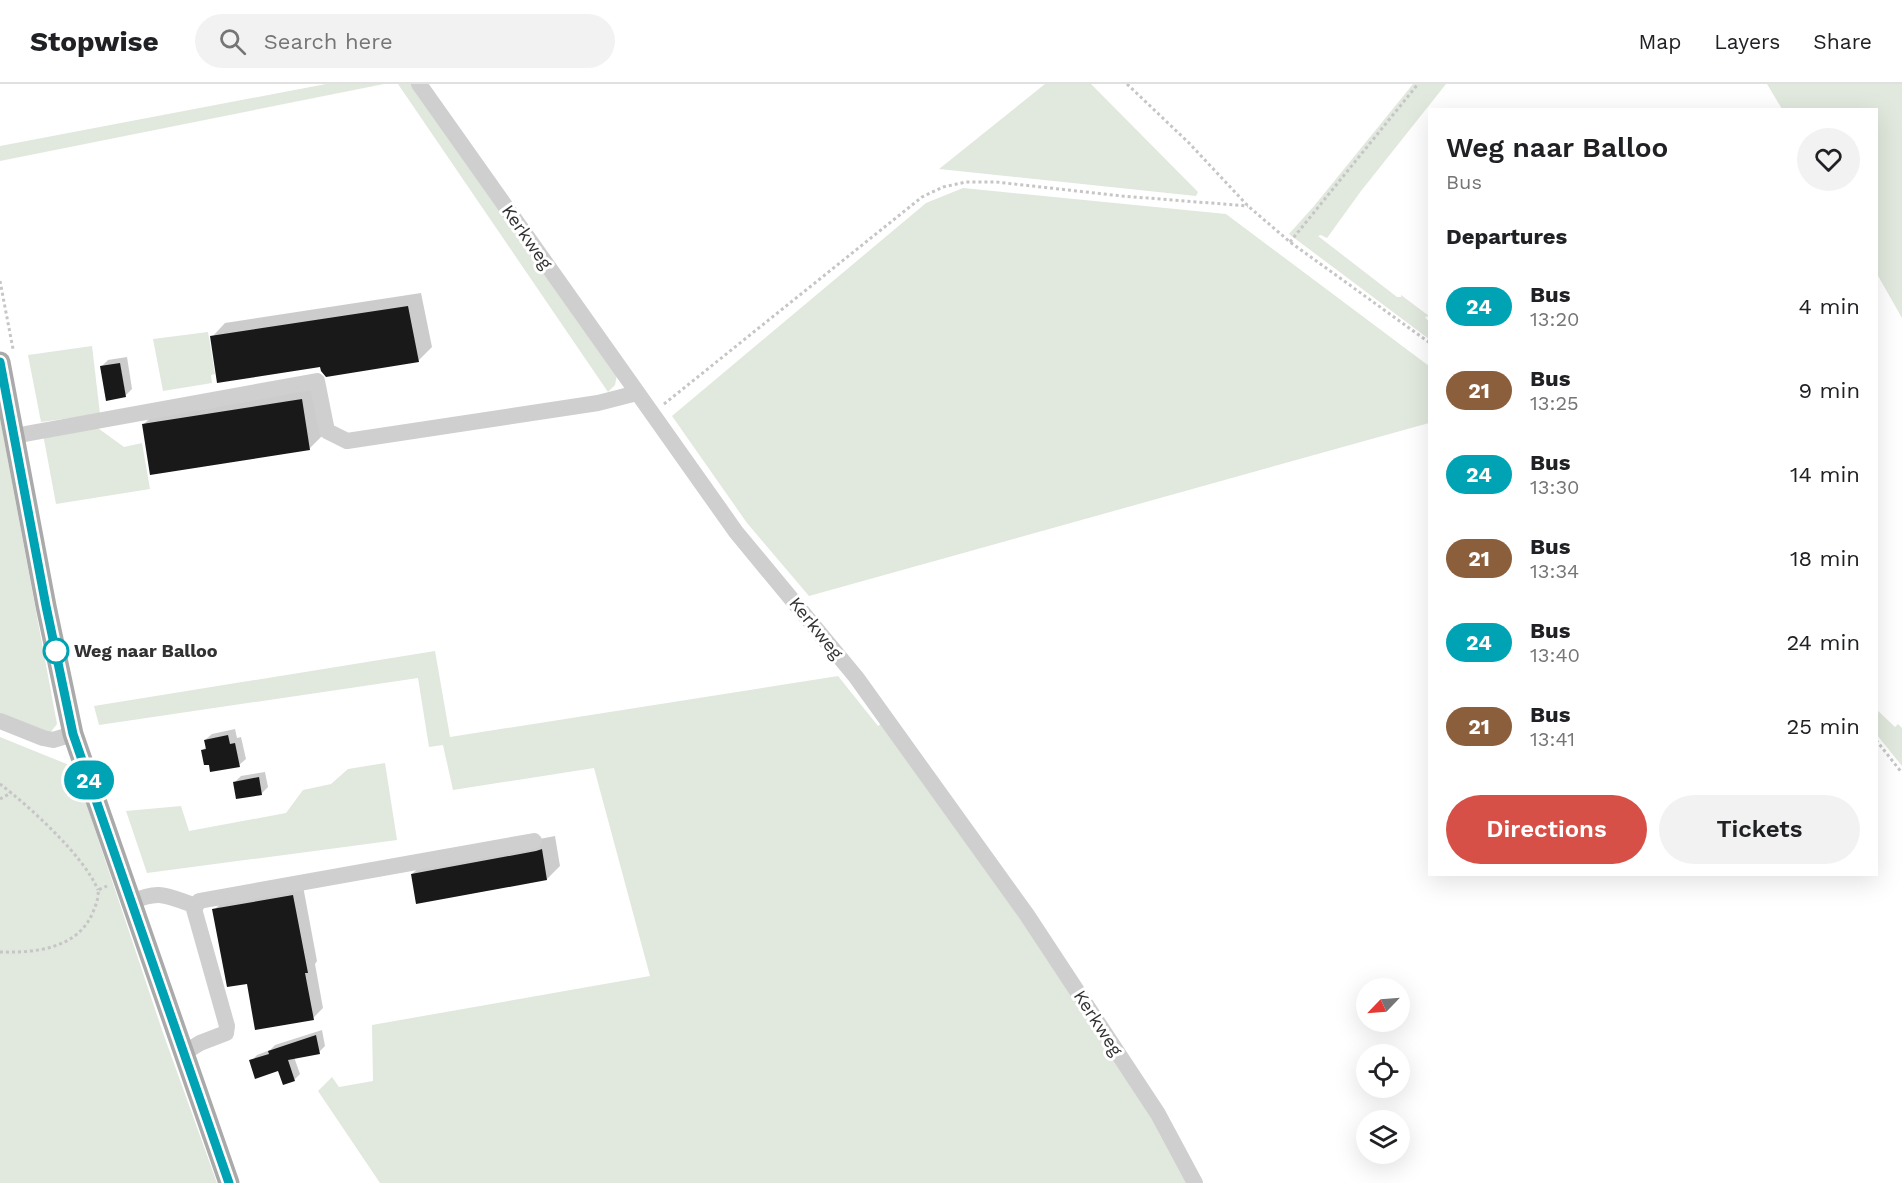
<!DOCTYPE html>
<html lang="en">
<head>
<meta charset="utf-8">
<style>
	:root { --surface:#fff; --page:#f2f2f2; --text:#202124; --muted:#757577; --line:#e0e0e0; --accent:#d65048 }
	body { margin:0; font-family:"Work Sans",sans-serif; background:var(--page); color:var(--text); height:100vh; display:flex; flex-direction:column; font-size:22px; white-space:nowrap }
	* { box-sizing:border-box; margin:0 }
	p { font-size:20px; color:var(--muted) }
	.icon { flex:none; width:33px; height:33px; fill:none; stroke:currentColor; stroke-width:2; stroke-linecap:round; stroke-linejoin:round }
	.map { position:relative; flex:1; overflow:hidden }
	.details { position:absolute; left:1428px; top:24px; width:450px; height:768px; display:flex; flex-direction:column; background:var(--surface); border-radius:0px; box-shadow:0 6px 24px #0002 }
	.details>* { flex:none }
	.badge { padding:0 12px; border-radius:20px; font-size:21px; line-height:39px }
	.needle { width:39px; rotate:245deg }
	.controls { position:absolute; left:1356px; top:894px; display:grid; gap:12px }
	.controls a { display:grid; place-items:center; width:54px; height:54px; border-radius:50%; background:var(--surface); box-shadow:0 6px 24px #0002; font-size:30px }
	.map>.badge { position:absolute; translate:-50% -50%; box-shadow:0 0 0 3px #fff }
	h2 { padding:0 18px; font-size:22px; line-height:54px }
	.round { display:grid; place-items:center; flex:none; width:63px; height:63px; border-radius:32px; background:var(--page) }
	.overview { display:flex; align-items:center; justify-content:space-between; height:102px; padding:0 18px }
	h1 { font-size:28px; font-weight:600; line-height:45px }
	.action { display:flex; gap:12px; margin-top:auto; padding:12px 18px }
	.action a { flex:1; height:69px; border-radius:36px; background:var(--accent); color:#fff; font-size:24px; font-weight:600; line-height:69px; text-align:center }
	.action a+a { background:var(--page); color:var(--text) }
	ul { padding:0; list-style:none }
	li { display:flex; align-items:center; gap:18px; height:84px; padding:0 18px }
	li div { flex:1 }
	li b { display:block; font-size:22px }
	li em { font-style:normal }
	li .badge { min-width:66px; font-weight:700; text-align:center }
	header { display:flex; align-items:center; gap:36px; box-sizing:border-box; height:84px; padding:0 30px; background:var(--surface); border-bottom:2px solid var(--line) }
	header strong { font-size:28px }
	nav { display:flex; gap:33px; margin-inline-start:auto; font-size:21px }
	.search { width:420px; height:54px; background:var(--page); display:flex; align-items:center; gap:15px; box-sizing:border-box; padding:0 21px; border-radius:33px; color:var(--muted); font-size:22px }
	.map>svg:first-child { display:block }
	.green { fill:#e1e8dd }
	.shadow { fill:#0003 }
	.building { fill:#191919 }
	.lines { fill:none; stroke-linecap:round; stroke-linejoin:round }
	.path { stroke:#c6c6c6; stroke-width:3; stroke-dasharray:3 3; stroke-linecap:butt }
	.minor { stroke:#cfcfcf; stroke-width:16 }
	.major { stroke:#aaa; stroke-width:21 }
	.line-casing { stroke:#fff; stroke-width:14 }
	.line { stroke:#00a3b4; stroke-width:9 }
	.stop-dot { fill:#fff; stroke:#00a3b4; stroke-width:3 }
	.labels { text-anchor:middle; stroke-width:6; stroke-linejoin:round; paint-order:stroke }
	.street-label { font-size:18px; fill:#323232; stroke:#fff }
	.stop-label { font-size:18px; font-weight:bold; fill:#323232; stroke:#fff; text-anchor:start }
</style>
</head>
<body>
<header>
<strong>Stopwise</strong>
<div class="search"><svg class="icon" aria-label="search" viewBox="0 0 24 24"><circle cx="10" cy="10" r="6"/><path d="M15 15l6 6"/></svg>Search here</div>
<nav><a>Map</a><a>Layers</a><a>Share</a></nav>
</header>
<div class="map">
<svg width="1902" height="1099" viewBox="0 0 1902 1099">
	<rect width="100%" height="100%" fill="#fff"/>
	<g class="green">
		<path d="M 326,0 L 384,0 L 0,77 L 0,62 Z"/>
		<path d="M 398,0 L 414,0 L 617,291 L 615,301 L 608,308 Z"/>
		<path d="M 1045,0 L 1091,0 L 1198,108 L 1196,112 L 939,85 Z"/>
		<path d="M 1413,0 L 1446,0 L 1361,107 L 1327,154 L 1321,151 L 1318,152 L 1397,213 L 1401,213 L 1401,211 L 1429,232 L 1425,233 L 1429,238 L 1429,255 L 1289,150 L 1314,122 Z"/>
		<path d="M 1767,0 L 1902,0 L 1902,234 L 1877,190 L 1876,26 L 1782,25 Z"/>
		<path d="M 963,104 L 1226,130 L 1429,282 L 1429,339 L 809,512 L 747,439 L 672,332 L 926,119 Z"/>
		<path d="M 208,248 L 215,290 L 211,291 L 212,299 L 163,307 L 153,255 Z"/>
		<path d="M 92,262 L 100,330 L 41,338 L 28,271 Z"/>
		<path d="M 0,334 L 57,640 L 50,649 L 0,629 Z"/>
		<path d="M 95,342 L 124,363 L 142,359 L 150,405 L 56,420 L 43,350 Z"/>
		<path d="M 435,567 L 450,653 L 838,592 L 878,642 L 883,638 L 1004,808 L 1151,1029 L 1189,1099 L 380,1099 L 318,1007 L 332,993 L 339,1003 L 373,997 L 372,941 L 650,892 L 594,684 L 453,706 L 443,661 L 429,663 L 418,594 L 99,641 L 94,622 Z"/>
		<path d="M 1876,625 L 1895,643 L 1898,640 L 1902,644 L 1902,682 L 1877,651 Z"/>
		<path d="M 0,653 L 74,683 L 163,949 L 217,1099 L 0,1099 Z"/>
		<path d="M 385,679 L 397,756 L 147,789 L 126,727 L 181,722 L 189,747 L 286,729 L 303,706 L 331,700 L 348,685 Z"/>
	</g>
	<g class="shadow">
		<path d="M 421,209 L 432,263 L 418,277 L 321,281 L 212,253 L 225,239 Z"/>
		<path d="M 127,273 L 132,305 L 125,312 L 102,282 L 108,276 Z"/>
		<path d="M 315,303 L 323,351 L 309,365 L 143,341 L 157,327 Z"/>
		<path d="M 235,645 L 237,654 L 241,653 L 246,675 L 239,681 L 203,666 L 207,662 L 205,656 L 212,650 Z"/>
		<path d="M 265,688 L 268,703 L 261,710 L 235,698 L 241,692 Z"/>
		<path d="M 555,752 L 560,782 L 547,795 L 412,790 L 426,777 Z"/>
		<path d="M 303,802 L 317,877 L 315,880 L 323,924 L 313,934 L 248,898 L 214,826 L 224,816 Z"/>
		<path d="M 322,946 L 325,962 L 319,968 L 294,973 L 300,990 L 294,996 L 279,985 L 251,977 L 257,971 L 270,966 L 275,961 Z"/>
	</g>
	<g class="building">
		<path d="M 408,222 L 419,278 L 326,293 L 321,287 L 320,283 L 217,299 L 210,252 Z"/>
		<path d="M 120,279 L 126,313 L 106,317 L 100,282 Z"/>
		<path d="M 302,315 L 310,366 L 150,391 L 142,340 Z"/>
		<path d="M 228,651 L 230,660 L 235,659 L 240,683 L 210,688 L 209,681 L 204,681 L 201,666 L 206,665 L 204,656 Z"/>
		<path d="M 259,693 L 262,711 L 236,715 L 233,698 Z"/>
		<path d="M 542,765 L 547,796 L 416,820 L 411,790 L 536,767 Z"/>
		<path d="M 293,811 L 308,889 L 305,889 L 314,936 L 255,946 L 247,900 L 227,903 L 212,825 Z"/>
		<path d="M 316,951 L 320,970 L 288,976 L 295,997 L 283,1001 L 278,987 L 255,995 L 249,976 L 269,970 L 268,967 Z"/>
	</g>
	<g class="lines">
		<g class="path">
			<path d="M 1127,0 L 1189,59 L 1248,122 L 1290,158 L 1430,259"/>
			<path d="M 1290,158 L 1418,0"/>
			<path d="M 0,197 L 13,265"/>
			<path d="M 664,320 L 922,113 L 943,103 L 966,98 L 996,98 L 1122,112 L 1248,122"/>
			<path d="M 1876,656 L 1902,689"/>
			<path d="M 0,700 C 30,723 84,772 98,806"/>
			<path d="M 0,715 L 11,709"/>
			<path d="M 0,868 C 35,869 78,865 93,828 C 96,821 99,813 98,806 L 107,802"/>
		</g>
		<g class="minor">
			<path d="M 419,0 L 736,448 L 856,593 L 1027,831 L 1158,1030 L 1195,1099"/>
			<path d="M 14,352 L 317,297 L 327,347 L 347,357 L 598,319 L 637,309"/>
			<path d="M 0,637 L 43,654 L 53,656 L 73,650"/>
			<path d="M 131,818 C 161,805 166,812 196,822"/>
			<path d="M 184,969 L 200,959 L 226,949 L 227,942 L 194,825 L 199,817 L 534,757"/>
		</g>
		<path class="major" d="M 0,278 L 46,522 L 73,650 L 229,1099"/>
	</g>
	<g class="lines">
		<g class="line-casing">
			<path id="line" d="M 0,278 L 46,522 L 73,650 L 229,1099"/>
		</g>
		<use href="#line" class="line"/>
	</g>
	<circle class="stop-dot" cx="56" cy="567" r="12"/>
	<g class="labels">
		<g class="street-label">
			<text transform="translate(527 153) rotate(55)" y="6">Kerkweg</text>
			<text transform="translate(816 544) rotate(51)" y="6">Kerkweg</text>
			<text transform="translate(1098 939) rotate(57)" y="6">Kerkweg</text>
		</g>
		<g class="stop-label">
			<text x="74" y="573">Weg naar Balloo</text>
		</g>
	</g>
</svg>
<div class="controls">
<a><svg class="needle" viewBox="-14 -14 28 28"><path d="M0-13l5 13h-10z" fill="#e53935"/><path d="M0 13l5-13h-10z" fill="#757577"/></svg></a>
<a><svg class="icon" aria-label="locate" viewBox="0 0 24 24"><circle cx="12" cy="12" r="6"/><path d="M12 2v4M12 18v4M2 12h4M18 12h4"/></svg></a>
<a><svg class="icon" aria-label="layers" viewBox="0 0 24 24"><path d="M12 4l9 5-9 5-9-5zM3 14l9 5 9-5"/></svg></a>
</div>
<b class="badge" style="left:89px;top:696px;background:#00a3b4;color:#fff">24</b>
<section class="details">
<div class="overview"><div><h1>Weg naar Balloo</h1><p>Bus</p></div><a class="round"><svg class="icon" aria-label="heart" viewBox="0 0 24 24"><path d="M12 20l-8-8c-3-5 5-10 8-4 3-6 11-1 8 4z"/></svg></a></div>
<h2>Departures</h2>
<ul>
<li><span class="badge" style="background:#00a3b4;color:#fff">24</span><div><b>Bus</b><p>13:20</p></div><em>4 min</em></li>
<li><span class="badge" style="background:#8b5e3c;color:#fff">21</span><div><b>Bus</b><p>13:25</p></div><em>9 min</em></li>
<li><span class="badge" style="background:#00a3b4;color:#fff">24</span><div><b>Bus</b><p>13:30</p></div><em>14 min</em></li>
<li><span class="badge" style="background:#8b5e3c;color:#fff">21</span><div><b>Bus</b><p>13:34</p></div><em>18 min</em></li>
<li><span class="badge" style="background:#00a3b4;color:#fff">24</span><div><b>Bus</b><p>13:40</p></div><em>24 min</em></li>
<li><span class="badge" style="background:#8b5e3c;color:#fff">21</span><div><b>Bus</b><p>13:41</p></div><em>25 min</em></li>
</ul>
<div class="action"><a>Directions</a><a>Tickets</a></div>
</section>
</div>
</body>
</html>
